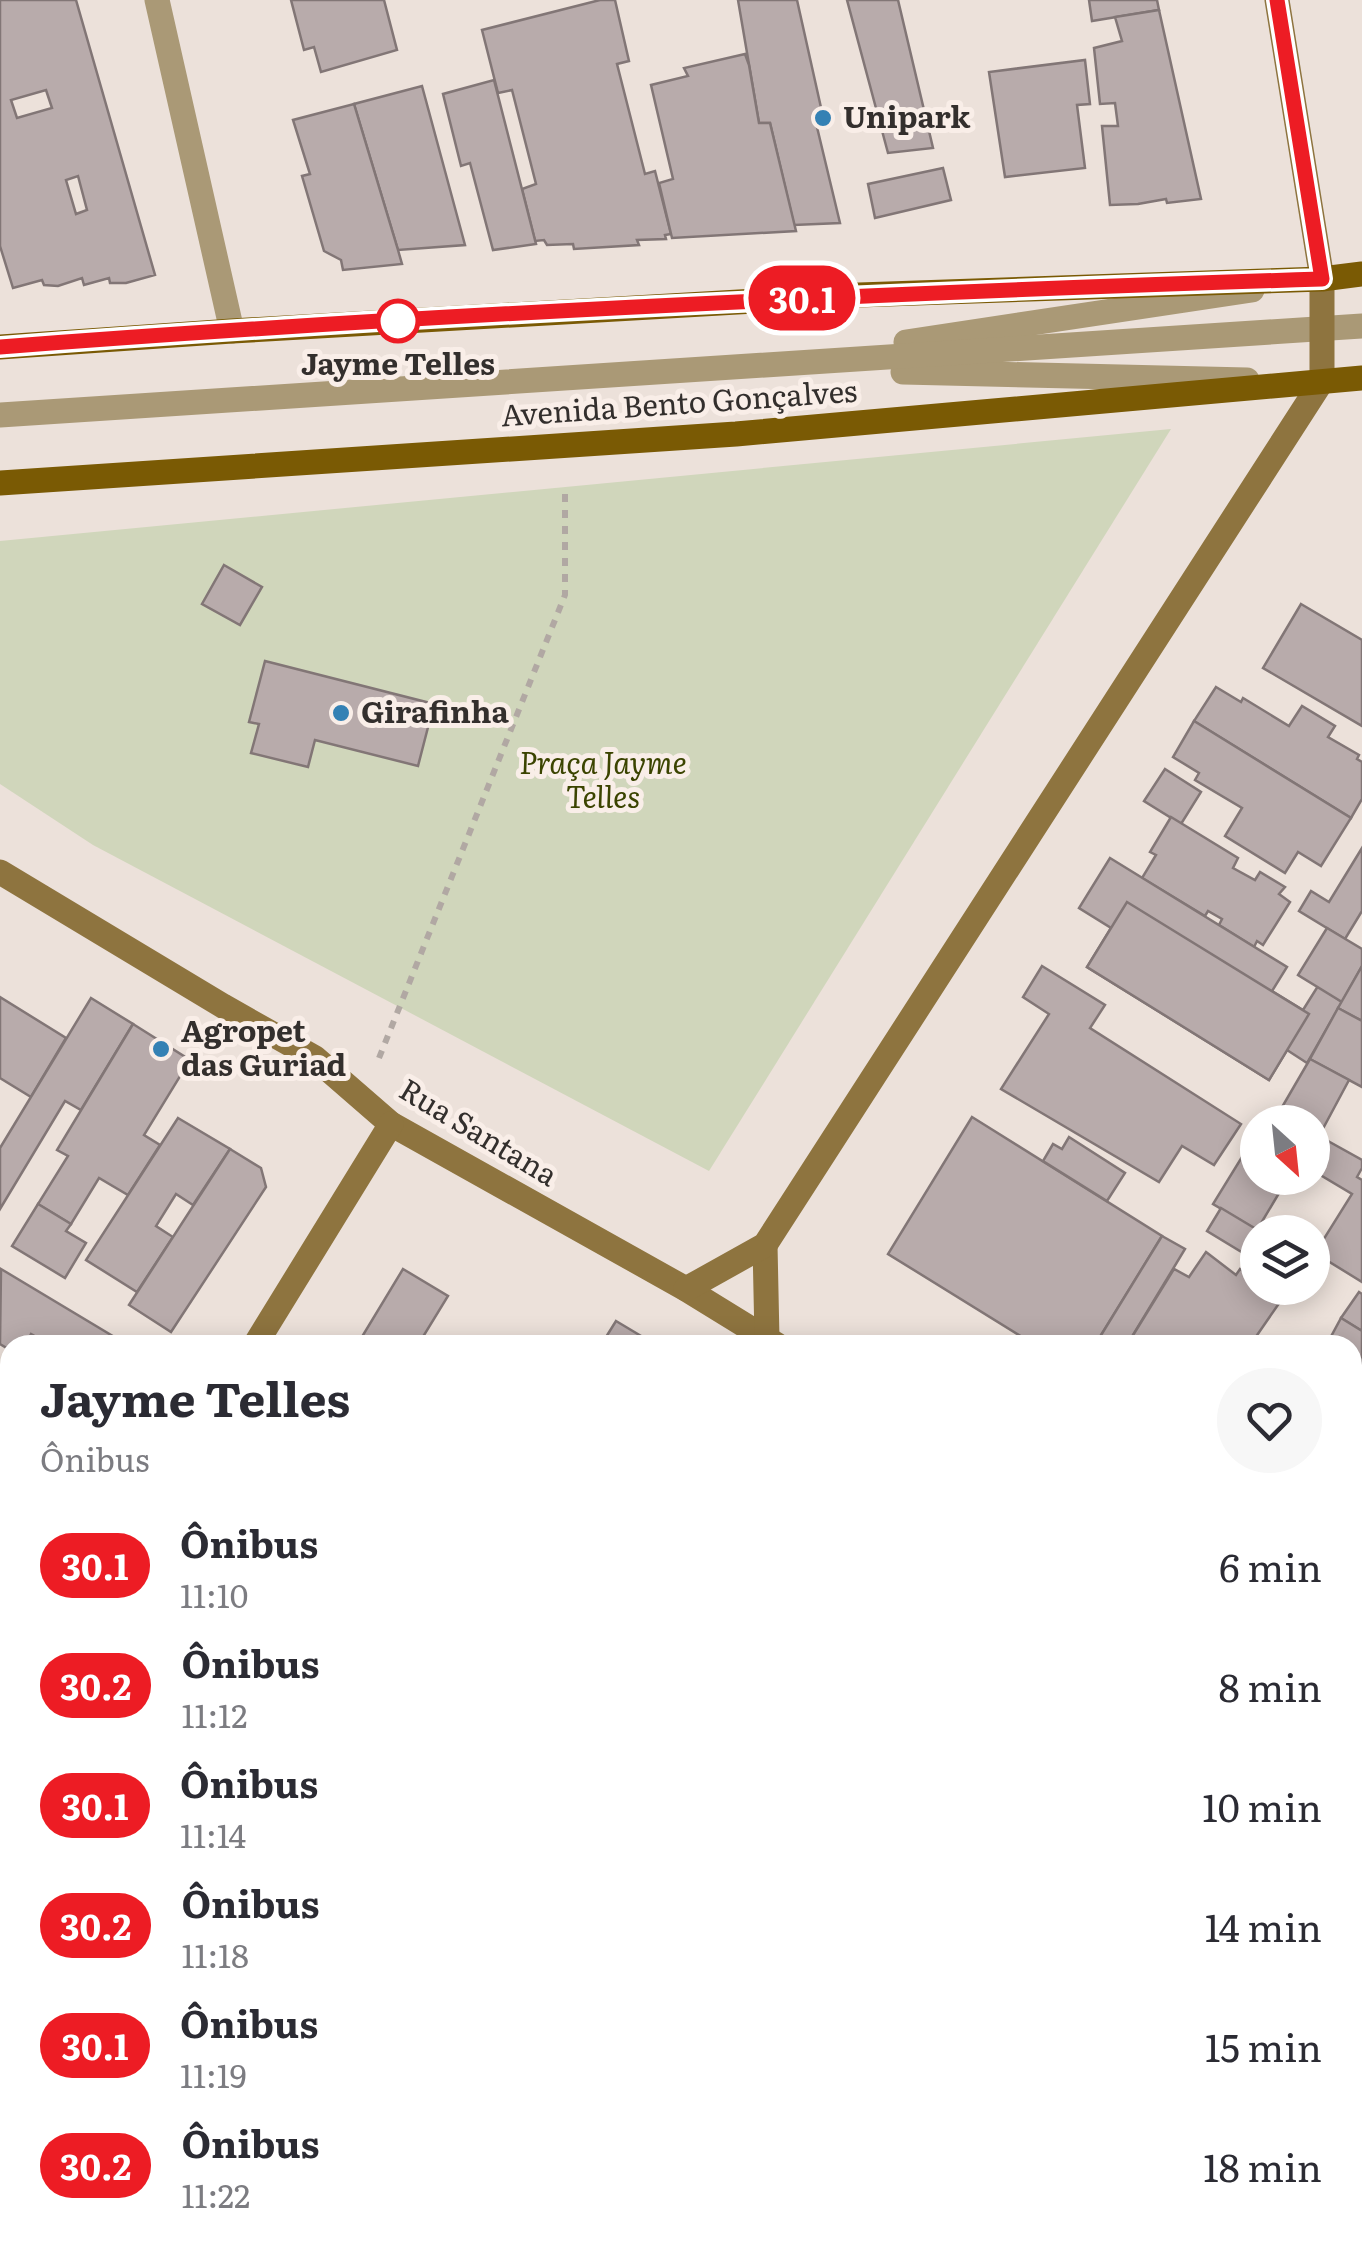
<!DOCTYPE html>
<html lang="pt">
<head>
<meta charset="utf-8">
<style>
	:root { --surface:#fff; --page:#f7f7f7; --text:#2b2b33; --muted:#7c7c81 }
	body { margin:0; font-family:Literata,serif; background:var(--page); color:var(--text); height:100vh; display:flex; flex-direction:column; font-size:38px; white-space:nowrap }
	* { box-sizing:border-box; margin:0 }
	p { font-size:32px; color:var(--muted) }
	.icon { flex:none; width:55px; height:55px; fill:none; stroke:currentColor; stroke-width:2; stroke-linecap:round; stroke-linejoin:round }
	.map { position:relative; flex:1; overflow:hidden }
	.drawer { position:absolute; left:0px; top:1335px; width:1362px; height:910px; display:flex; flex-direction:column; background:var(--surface); border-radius:30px 30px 0 0; box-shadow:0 5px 25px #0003 }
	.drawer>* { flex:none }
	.badge { padding:0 20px; border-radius:32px; font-size:35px; line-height:65px }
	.needle { width:65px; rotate:153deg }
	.fabs { position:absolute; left:1240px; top:1105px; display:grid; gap:20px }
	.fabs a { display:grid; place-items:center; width:90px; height:90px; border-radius:50%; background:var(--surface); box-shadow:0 5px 25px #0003; font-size:50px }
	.map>.badge { position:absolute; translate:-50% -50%; box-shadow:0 0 0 5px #fff }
	.round { display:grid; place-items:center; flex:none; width:105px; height:105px; border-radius:52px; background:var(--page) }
	.overview { display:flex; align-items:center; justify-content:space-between; height:170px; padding:0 40px }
	h1 { font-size:48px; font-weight:700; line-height:75px }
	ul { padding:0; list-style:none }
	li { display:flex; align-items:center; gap:30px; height:120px; padding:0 40px }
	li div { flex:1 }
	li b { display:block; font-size:38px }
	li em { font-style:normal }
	li .badge { min-width:110px; font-weight:700; text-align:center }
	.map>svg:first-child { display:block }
	.green { fill:#d0d6bb }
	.building { fill:#b8abab; stroke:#827676; stroke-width:2.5; fill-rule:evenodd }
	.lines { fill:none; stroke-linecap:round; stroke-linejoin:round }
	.path { stroke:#b1a8a3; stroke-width:6; stroke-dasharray:8 8; stroke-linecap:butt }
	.lane { stroke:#aa9976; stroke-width:25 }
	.street { stroke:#aa9976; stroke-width:25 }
	.secondary { stroke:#8e743f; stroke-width:25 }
	.primary { stroke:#7a5a04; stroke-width:25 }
	.line-casing { stroke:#fff; stroke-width:22 }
	.line { stroke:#ed1c24; stroke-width:15 }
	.poi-dot { fill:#3481b4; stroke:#f9eee8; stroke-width:4 }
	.stop-dot { fill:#fff; stroke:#ed1c24; stroke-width:5 }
	.labels { text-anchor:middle; stroke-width:10; stroke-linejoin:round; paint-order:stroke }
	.poi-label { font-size:30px; font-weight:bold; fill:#332f2d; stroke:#f9eee8; text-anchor:start }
	.stop-label { font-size:30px; font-weight:bold; fill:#332f2d; stroke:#f9eee8 }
	.street-label { font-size:30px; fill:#332f2d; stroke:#f9eee8 }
	.park-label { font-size:30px; font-style:italic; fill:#3b4400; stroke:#f9eee8 }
</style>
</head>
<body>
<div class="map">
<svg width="1362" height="2245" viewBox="0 0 1362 2245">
	<rect width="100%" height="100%" fill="#ece1da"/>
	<path class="green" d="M 1171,429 L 709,1171 L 93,845 L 0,784 L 0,541 Z"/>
	<g class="building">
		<path d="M 0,0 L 76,0 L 155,275 L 126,283 L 110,283 L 109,278 L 84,285 L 82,278 L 58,286 L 44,285 L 42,280 L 13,288 L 0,246 ZM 46,90 L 52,108 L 17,118 L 11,100 ZM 78,176 L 87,210 L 76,214 L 66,180 Z"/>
		<path d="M 291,0 L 384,0 L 397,50 L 321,72 L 314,47 L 304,50 Z"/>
		<path d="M 600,0 L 615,0 L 629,61 L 617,64 L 645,174 L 655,171 L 671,234 L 665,235 L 666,239 L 637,240 L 639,245 L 574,249 L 573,244 L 547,245 L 544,240 L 535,241 L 522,189 L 536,184 L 512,90 L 498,93 L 482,30 Z"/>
		<path d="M 738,0 L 797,0 L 824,121 L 816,123 L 840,223 L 794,225 L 770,123 L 759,123 Z"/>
		<path d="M 847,0 L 898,0 L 933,148 L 888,153 Z"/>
		<path d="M 1089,0 L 1157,0 L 1159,10 L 1092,21 Z"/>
		<path d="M 1159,10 L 1201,199 L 1167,203 L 1166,199 L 1138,204 L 1110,205 L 1102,126 L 1118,126 L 1115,103 L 1100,104 L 1094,48 L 1122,41 L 1115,17 Z"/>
		<path d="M 745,54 L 749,65 L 759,123 L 770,123 L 796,231 L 672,238 L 659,183 L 673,179 L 651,85 L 688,76 L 684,68 Z"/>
		<path d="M 1085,60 L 1090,104 L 1077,105 L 1085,168 L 1005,177 L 989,72 Z"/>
		<path d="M 494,80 L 536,244 L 493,250 L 470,163 L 461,166 L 443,94 Z"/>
		<path d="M 422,86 L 465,245 L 398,250 L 354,104 Z"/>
		<path d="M 354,104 L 398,250 L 402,264 L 343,270 L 341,260 L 324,251 L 302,176 L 310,174 L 293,120 Z"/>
		<path d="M 943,168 L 951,200 L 875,218 L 868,184 Z"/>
		<path d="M 224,565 L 262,587 L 240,625 L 202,604 Z"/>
		<path d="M 1301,604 L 1362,640 L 1362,726 L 1263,668 Z"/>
		<path d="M 265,661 L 434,704 L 418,766 L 315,740 L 308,767 L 251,753 L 259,724 L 249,722 Z"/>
		<path d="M 1216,687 L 1241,702 L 1243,698 L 1289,726 L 1302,706 L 1335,726 L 1328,737 L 1359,755 L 1357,759 L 1362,762 L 1362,799 L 1351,818 L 1194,721 Z"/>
		<path d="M 1194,721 L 1351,818 L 1321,866 L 1298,852 L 1285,873 L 1225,836 L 1242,808 L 1195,780 L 1199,773 L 1173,757 Z"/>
		<path d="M 1165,769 L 1201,792 L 1181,824 L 1144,801 Z"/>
		<path d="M 1171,817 L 1238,858 L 1233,868 L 1255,880 L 1260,872 L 1285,887 L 1279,894 L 1290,902 L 1263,945 L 1257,941 L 1254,947 L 1219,925 L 1222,919 L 1208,911 L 1205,916 L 1142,878 L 1156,855 L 1150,852 Z"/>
		<path d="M 1362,848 L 1362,911 L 1345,939 L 1299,911 L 1311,891 L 1329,902 Z"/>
		<path d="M 1110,858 L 1287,967 L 1272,991 L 1303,1010 L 1318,986 L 1342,1002 L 1307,1063 L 1287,1050 L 1269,1080 L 1087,967 L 1111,928 L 1079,908 Z"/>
		<path d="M 1127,902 L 1309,1014 L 1269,1080 L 1087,967 Z"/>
		<path d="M 1327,928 L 1362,949 L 1362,966 L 1342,1002 L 1298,975 Z"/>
		<path d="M 1042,966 L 1105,1005 L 1090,1028 L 1241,1124 L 1214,1165 L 1182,1146 L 1159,1182 L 1001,1089 L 1049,1014 L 1023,997 Z"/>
		<path d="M 1362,966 L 1362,1021 L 1338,1008 Z"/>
		<path d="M 0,997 L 66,1038 L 31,1097 L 0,1078 Z"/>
		<path d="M 91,998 L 133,1024 L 81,1110 L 65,1101 L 0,1209 L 0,1148 Z"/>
		<path d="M 1338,1008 L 1362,1021 L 1362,1087 L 1310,1059 Z"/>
		<path d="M 133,1024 L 190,1060 L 144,1135 L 160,1145 L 128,1195 L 99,1178 L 71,1224 L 38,1204 L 68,1156 L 57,1150 Z"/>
		<path d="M 1310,1059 L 1349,1080 L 1319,1136 L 1312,1132 L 1312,1122 L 1294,1122 L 1278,1114 Z"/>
		<path d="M 972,1117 L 1162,1236 L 1095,1345 L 1035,1345 L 888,1254 Z"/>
		<path d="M 178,1118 L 230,1149 L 193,1205 L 176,1194 L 156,1226 L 173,1237 L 137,1292 L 86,1260 Z"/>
		<path d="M 1258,1131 L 1258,1178 L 1288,1178 L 1257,1230 L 1213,1204 Z"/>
		<path d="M 1319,1136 L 1362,1160 L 1362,1168 L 1357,1177 L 1362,1180 L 1362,1282 L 1315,1253 L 1352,1194 L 1312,1170 L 1312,1148 Z"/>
		<path d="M 1069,1137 L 1125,1173 L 1107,1201 L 1043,1161 L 1053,1144 L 1062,1149 Z"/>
		<path d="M 230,1149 L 261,1168 L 266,1187 L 171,1332 L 129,1305 Z"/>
		<path d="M 38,1204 L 71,1224 L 66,1231 L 86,1243 L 65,1278 L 12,1246 Z"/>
		<path d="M 1221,1208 L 1261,1232 L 1258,1232 L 1258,1262 L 1207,1231 Z"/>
		<path d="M 1162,1236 L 1185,1249 L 1127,1345 L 1095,1345 Z"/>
		<path d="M 1206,1252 L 1236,1275 L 1240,1269 L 1258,1282 L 1258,1288 L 1266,1288 L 1282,1299 L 1253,1341 L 1258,1345 L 1127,1345 L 1174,1269 L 1189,1277 Z"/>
		<path d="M 1,1269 L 126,1344 L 125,1345 L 50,1345 L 31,1334 L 25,1345 L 10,1345 L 10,1350 L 0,1344 Z"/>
		<path d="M 403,1269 L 448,1296 L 418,1345 L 357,1345 Z"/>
		<path d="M 1359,1292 L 1362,1294 L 1362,1331 L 1341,1318 Z"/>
		<path d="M 1341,1318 L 1362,1331 L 1362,1420 L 1354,1414 L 1352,1416 L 1352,1345 L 1319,1345 L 1322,1339 L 1328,1342 Z"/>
		<path d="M 616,1321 L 641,1336 L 638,1342 L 643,1345 L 601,1345 Z"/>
		<path d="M 0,1377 L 10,1383 L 10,1477 L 0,1471 Z"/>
		<path d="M 0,1503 L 10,1509 L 10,1536 L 0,1551 Z"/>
		<path d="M 1352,1933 L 1362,1939 L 1362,2029 L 1352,2044 Z"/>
		<path d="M 0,2075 L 10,2081 L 10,2152 L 0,2169 Z"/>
		<path d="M 1352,2127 L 1362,2133 L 1362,2245 L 1289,2245 L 1281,2240 L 1284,2235 L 1352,2235 Z"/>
		<path d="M 10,2215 L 10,2235 L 41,2235 L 57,2245 L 0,2245 L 0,2231 Z"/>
		<path d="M 87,2235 L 161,2235 L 155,2245 L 81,2245 Z"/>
		<path d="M 203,2235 L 250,2235 L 244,2245 L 197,2245 Z"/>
		<path d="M 203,2235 L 197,2245 L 175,2245 L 160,2236 Z"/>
		<path d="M 438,2235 L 691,2235 L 707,2245 L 455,2245 Z"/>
		<path d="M 1129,2235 L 1159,2235 L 1175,2245 L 1123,2245 Z"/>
	</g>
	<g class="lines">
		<path class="path" d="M 379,1058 L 565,595 L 565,487"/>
		<g class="lane">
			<path d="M 906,342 L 1252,290"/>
			<path d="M 903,372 L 1247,380"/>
			<path d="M 0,415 L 1362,326"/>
		</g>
		<path class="street" d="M 157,0 L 232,331"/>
		<g class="secondary">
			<path d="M 0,872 L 223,1006 L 315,1058 L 391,1124 L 686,1289 L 777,1345"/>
			<path d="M 765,1245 L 767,1339"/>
			<path d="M 686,1289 L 765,1245 L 1322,381 L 1322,279 L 1277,0"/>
			<path d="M 255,1345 L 391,1124"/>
			<path d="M 1352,1643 L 1362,1628"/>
			<path d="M 1352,1697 L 1362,1703"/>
			<path d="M 0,1759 L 10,1743"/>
			<path d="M 985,2245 L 991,2235"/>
		</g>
		<g class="primary">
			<path d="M 0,347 L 232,331 L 859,295 L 1322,279 L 1362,274"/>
			<path d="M 0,483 L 736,434 L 1362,378"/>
		</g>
	</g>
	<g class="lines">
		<g class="line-casing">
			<path id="line" d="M 0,347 C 440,313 881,293 1322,279 L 1277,0"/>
		</g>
		<use href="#line" class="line"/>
	</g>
	<g class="poi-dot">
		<circle cx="823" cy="118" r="10"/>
		<circle cx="341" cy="713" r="10"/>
		<circle cx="161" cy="1049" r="10"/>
	</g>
	<circle class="stop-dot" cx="398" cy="321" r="20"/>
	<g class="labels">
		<g class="poi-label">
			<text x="843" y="128">Unipark</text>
			<text x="361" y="723">Girafinha</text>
			<text x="181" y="1042">Agropet<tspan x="181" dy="34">das Guriad</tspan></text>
		</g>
		<g class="stop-label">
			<text x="398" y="375">Jayme Telles</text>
		</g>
		<g class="street-label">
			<text transform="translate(679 404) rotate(-4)" y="10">Avenida Bento Gonçalves</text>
			<text transform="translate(478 1133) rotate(31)" y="10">Rua Santana</text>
		</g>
		<g class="park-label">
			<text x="603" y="774">Praça Jayme<tspan x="603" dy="34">Telles</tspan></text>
		</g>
	</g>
</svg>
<div class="fabs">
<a><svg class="needle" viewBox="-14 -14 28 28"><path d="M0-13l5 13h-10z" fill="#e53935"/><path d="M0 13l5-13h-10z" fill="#7c7c81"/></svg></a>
<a><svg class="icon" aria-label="layers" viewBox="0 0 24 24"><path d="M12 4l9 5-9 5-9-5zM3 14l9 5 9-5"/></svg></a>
</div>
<b class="badge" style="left:802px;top:298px;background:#ed1c24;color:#fff">30.1</b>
<section class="drawer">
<div class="overview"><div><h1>Jayme Telles</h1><p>Ônibus</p></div><a class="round"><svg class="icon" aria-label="heart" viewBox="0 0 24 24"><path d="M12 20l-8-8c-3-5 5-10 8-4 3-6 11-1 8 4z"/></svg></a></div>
<ul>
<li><span class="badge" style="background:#ed1c24;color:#fff">30.1</span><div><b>Ônibus</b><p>11:10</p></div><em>6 min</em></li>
<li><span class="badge" style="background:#ed1c24;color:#fff">30.2</span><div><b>Ônibus</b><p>11:12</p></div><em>8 min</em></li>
<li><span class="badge" style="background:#ed1c24;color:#fff">30.1</span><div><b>Ônibus</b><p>11:14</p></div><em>10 min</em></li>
<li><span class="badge" style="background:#ed1c24;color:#fff">30.2</span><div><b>Ônibus</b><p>11:18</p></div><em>14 min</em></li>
<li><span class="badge" style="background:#ed1c24;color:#fff">30.1</span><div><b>Ônibus</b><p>11:19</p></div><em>15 min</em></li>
<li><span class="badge" style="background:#ed1c24;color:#fff">30.2</span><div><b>Ônibus</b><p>11:22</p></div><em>18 min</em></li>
</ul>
</section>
</div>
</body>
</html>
